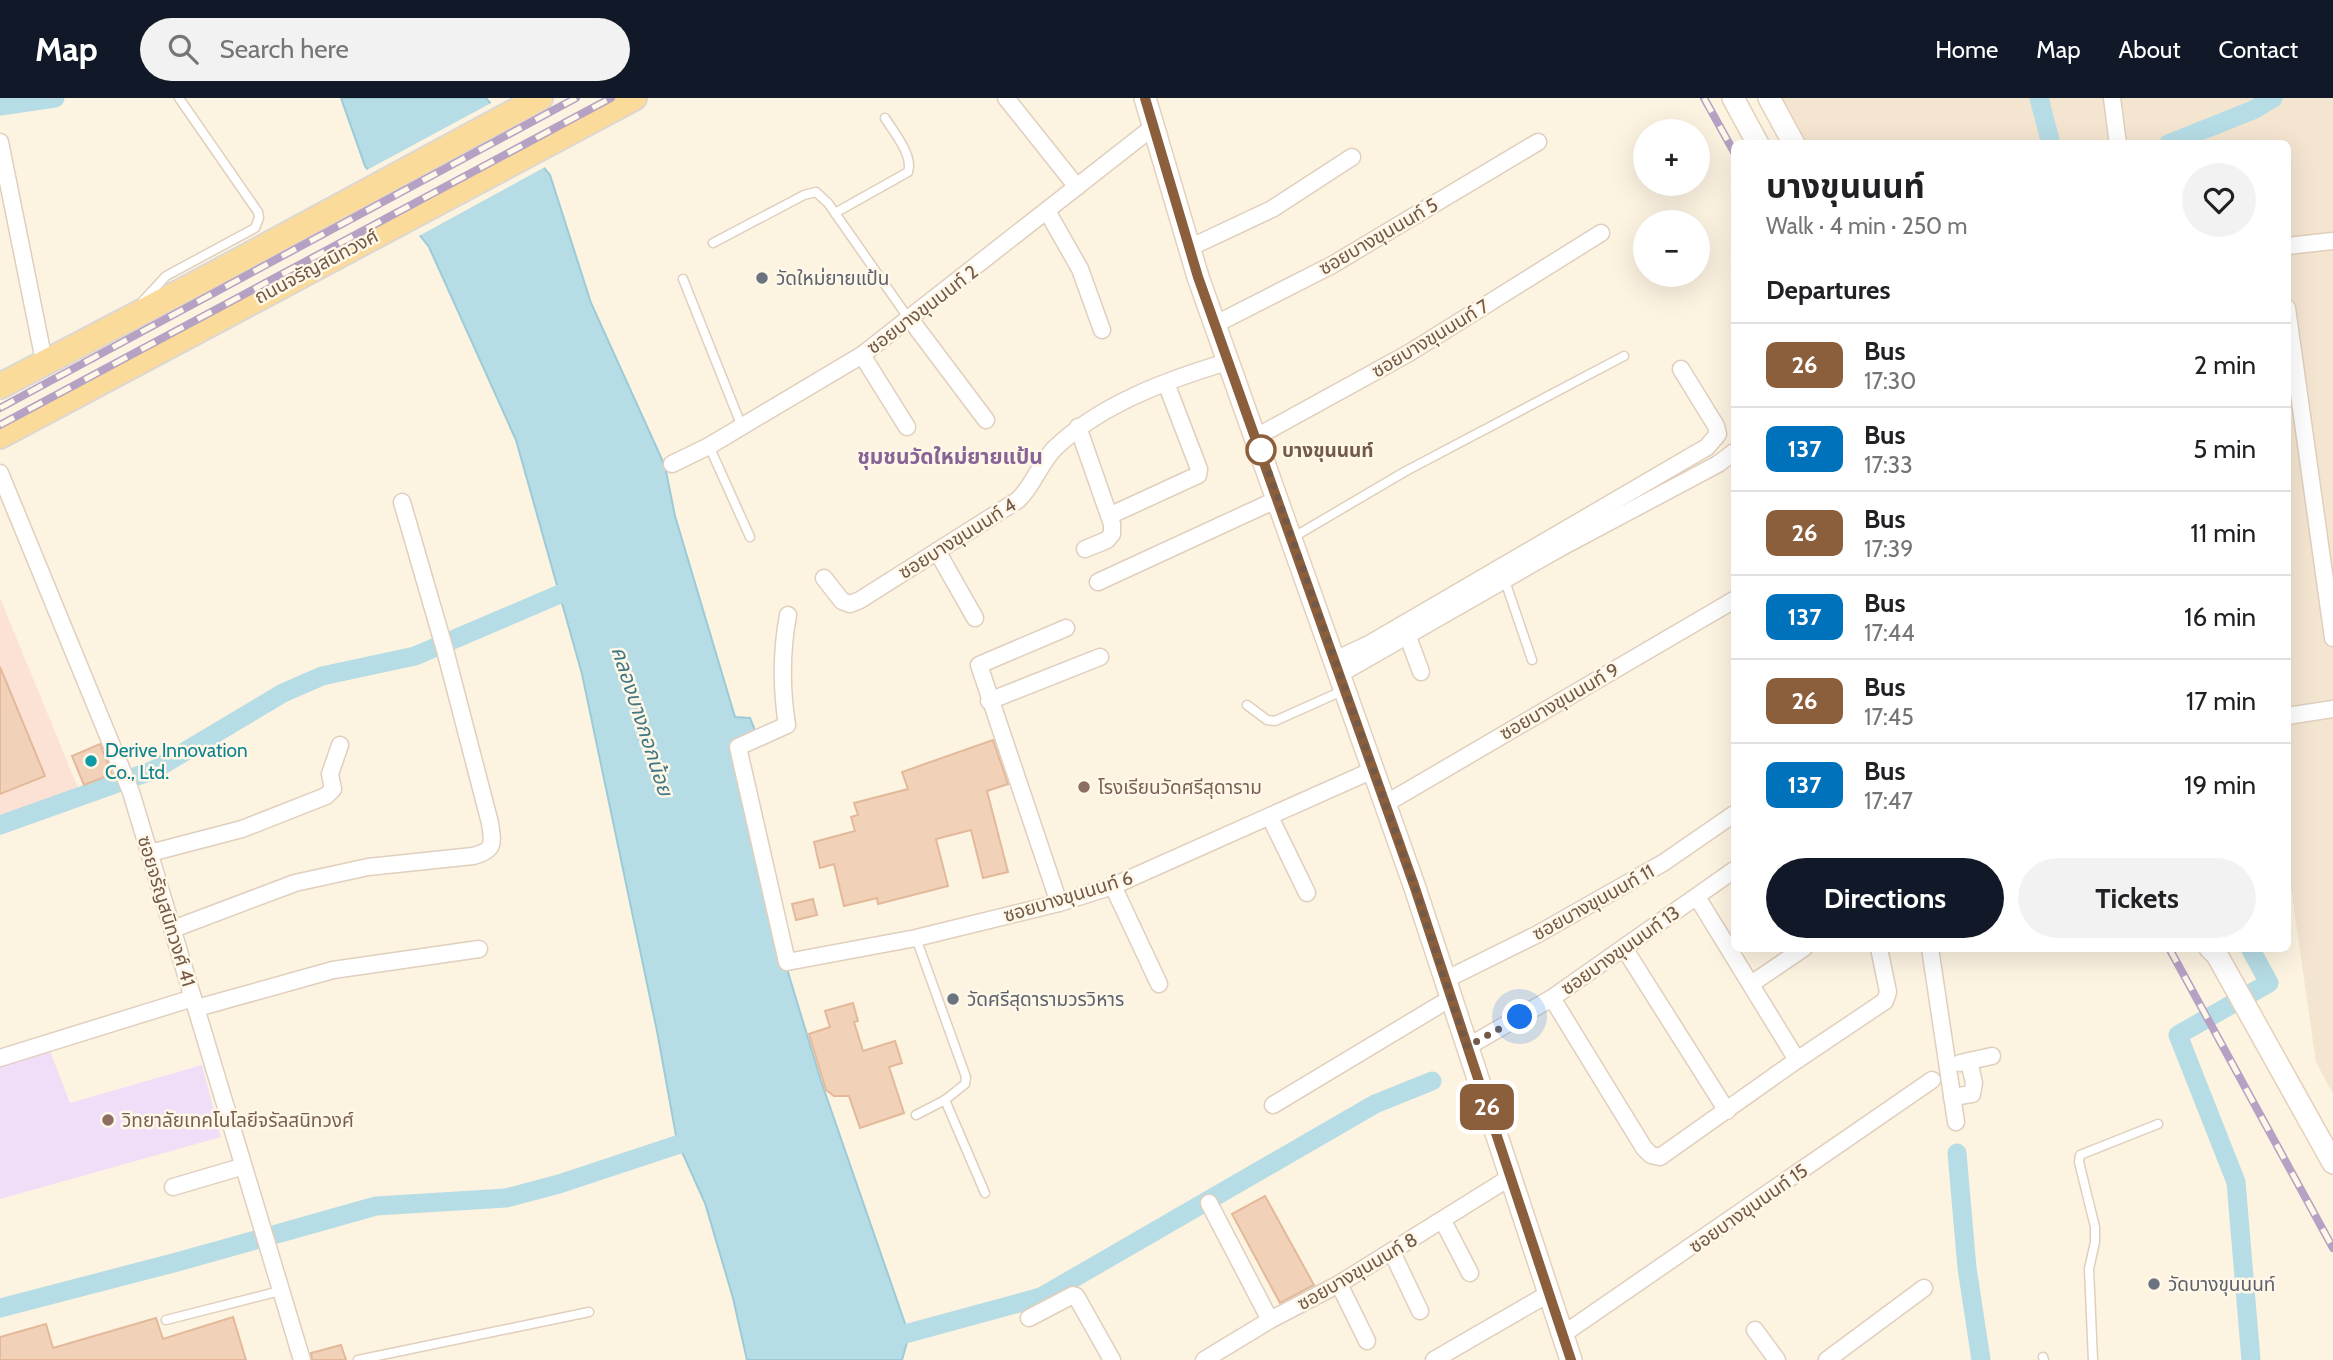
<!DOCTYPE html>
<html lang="en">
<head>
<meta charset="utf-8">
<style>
	:root { --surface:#fff; --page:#f2f2f2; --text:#202124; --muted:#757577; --line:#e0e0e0; --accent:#111827 }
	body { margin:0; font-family:Cabin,"Noto Sans Thai",sans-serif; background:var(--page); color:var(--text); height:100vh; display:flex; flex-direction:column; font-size:26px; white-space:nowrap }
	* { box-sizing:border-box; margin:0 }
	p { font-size:23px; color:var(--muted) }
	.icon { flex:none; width:38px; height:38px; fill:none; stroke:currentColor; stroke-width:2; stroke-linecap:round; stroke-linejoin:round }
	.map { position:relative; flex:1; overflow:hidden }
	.drawer { position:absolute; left:1731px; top:42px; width:560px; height:812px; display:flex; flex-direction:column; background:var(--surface); border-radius:10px; box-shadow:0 7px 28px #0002 }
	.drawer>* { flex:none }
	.badge { padding:0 14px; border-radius:10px; font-size:24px; line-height:46px }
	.buttons { position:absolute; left:1633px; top:21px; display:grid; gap:14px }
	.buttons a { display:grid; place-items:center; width:77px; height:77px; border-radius:50%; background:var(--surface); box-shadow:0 7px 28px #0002; font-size:35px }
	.you { position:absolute; width:35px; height:35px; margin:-18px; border:5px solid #fff; border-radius:50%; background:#1a73e8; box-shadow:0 0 0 10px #1a73e833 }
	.map>.badge { position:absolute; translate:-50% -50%; box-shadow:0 0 0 4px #fff }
	h2 { padding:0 35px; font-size:26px; line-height:63px }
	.round { display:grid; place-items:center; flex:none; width:74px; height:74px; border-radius:37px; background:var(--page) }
	.head { display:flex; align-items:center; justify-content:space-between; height:119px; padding:0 35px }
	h1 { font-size:33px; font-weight:700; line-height:52px }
	.action { display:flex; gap:14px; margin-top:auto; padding:14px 35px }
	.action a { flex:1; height:80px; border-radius:42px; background:var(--accent); color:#fff; font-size:28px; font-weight:700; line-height:80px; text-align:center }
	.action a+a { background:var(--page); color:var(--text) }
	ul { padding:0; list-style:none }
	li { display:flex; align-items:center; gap:21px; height:84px; padding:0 35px; border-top:2px solid var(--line) }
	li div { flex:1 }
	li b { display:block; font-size:26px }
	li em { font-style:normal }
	li .badge { min-width:77px; font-weight:700; text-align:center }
	header { display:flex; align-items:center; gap:42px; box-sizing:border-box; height:98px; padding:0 35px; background:var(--accent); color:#fff }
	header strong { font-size:33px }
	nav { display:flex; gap:38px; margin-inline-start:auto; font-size:24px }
	.search { width:490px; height:63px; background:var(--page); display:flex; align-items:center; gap:18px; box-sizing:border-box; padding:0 24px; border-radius:38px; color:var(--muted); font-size:26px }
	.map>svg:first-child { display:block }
	.residential { fill:#f3e5d0 }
	.commercial { fill:#fce2d5 }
	.education { fill:#f0def8 }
	.water { fill:#b6dce5; stroke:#9ccbd7; stroke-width:2 }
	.pier { fill:#fcf3e1 }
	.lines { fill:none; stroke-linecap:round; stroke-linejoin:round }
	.canal { stroke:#b6dce5; stroke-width:19 }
	.building { fill:#f1d2b9; stroke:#e3b999; stroke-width:2 }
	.lane-casing { stroke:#e0cfbd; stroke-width:11 }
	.street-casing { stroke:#e0cfbd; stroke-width:19 }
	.secondary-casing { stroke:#e5d1bb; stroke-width:24 }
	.primary-casing { stroke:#ddd7d3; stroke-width:28 }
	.lane { stroke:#fff; stroke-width:8 }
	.street { stroke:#fff; stroke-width:16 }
	.secondary { stroke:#fff; stroke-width:21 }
	.primary { stroke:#fbdb99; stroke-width:24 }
	.rail-casing { stroke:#b5a1c4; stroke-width:8 }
	.rail { stroke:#fff7e7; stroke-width:5; stroke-dasharray:16; stroke-linecap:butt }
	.line-casing { stroke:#fff; stroke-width:16 }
	.line { stroke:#8b5e3c; stroke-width:10 }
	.walk { stroke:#735948; stroke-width:7; stroke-dasharray:0 12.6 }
	.worship-dot { fill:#6b7280; stroke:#fff7e7; stroke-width:2.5 }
	.stop-dot { fill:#fff; stroke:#8b5e3c; stroke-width:3.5 }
	.culture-dot { fill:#0f9aa8; stroke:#fff7e7; stroke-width:2.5 }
	.education-dot { fill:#8d6e63; stroke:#fff7e7; stroke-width:2.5 }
	.labels { text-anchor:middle; stroke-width:5; stroke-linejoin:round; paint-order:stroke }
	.street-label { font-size:19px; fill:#735948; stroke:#fff7e7 }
	.worship-label { font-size:19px; fill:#5b616d; stroke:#fff7e7; text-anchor:start }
	.stop-label { font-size:19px; font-weight:bold; fill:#735948; stroke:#fff7e7; text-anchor:start }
	.culture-label { font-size:19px; fill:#0d838f; stroke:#fff7e7; text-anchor:start }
	.education-label { font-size:19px; fill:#785e54; stroke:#fff7e7; text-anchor:start }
	.neighbourhood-label { font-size:21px; font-weight:bold; fill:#886496; stroke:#fff7e7 }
	.water-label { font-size:21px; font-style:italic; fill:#427886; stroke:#fff7e7 }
</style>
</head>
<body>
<header>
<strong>Map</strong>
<div class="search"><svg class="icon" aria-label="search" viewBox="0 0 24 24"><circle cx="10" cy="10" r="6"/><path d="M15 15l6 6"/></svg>Search here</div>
<nav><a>Home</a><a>Map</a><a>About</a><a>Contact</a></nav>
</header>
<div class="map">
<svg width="2333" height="1262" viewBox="0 0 2333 1262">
	<rect width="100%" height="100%" fill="#fcf3e1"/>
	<path class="residential" d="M 1777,0 L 2333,0 L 2333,996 L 2316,964 L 2287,762 L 2287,46 L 1801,45 Z"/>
	<path class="commercial" d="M 0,500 L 78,690 L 0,720 Z"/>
	<path class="education" d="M 50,953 L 70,1005 L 202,967 L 221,1039 L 0,1101 L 0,963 L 27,960 Z"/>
	<path class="water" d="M 341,0 L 486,0 L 550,77 L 591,205 L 665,368 L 675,418 L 735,619 L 750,620 L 756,635 L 734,644 L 787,871 L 821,983 L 909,1237 L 902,1262 L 747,1262 L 733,1200 L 705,1105 L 677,1043 L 657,933 L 582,576 L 516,342 L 429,149 L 365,68 Z"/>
	<path class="pier" d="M 493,4 L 547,68 L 417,139 L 365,73 Z"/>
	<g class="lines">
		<g class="canal">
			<path d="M 2039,0 L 2051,46"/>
			<path d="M 0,8 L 55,0"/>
			<path d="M 2168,46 L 2253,12 L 2273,0"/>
			<path d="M 0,727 L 154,672 L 283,595 L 322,578 L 415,558 L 581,487"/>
			<path d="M 2250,850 L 2269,885 L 2178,937 L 2236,1084 L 2251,1262"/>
			<path d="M 1957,1055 L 1967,1170 L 1981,1262"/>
			<path d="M 0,1210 L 177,1164 L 376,1108 L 506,1100 L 559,1086 L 704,1038"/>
			<path d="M 883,1242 L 1041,1199 L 1375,1006 L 1432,983"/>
		</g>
	</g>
	<g class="building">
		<path d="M 0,569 L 45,678 L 0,696 Z"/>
		<path d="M 993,642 L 1008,686 L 987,693 L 1008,774 L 983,780 L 971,732 L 936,741 L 948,788 L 878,806 L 877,800 L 844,808 L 834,766 L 820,770 L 814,744 L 855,733 L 851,719 L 858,717 L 854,705 L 908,691 L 902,674 Z"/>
		<path d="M 100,646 L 112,676 L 84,687 L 72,658 Z"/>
		<path d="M 813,801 L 817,817 L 796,822 L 792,806 Z"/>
		<path d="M 853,905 L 858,923 L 854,924 L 863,953 L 895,943 L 902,965 L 889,969 L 904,1015 L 860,1030 L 849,998 L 834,998 L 826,992 L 809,936 L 830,929 L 825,913 Z"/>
		<path d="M 1265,1098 L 1314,1187 L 1280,1205 L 1232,1116 Z"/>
		<path d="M 233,1219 L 246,1262 L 0,1262 L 0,1239 L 46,1226 L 53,1250 L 156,1220 L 163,1241 Z"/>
		<path d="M 341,1247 L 346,1262 L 312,1262 L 311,1255 Z"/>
	</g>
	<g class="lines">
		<g class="lane-casing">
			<g id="lane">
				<path d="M 835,115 L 908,74 C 914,58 893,33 885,20"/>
				<path d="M 713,145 L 804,97 L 816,94 L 828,105 L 909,221"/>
				<path d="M 683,181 L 742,329"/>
				<path d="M 141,205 L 166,178 L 255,130 L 259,120 L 258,114 L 179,0"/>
				<path d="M 709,348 L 750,439"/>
				<path d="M 1292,440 L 1406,373 L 1624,258"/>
				<path d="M 1505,483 L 1532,562"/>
				<path d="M 1247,607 L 1267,622 L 1275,623 L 1342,593"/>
				<path d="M 916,840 L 966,979 L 965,986 L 945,1002 L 916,1017"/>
				<path d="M 945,1002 L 985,1095"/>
				<path d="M 166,1222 L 280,1193"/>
				<path d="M 2043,1259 L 2044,1262"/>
				<path d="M 358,1262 L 589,1214"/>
				<path d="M 2093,1262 L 2089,1171 L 2095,1144 L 2095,1129 L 2079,1064 L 2080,1057 L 2158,1026"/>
			</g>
		</g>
		<g class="street-casing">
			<g id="street">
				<path d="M 1006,0 L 1077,89"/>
				<path d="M 2112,0 L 2118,46"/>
				<path d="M 0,44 L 44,263"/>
				<path d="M 1047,113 L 1080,171 L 1102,232"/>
				<path d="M 2287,148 L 2333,143"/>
				<path d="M 1189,150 L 1272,111 L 1352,59"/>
				<path d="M 2287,210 L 2333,540"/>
				<path d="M 910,221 L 986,322"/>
				<path d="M 1214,227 L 1332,167 L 1538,44"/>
				<path d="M 862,257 L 907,329"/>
				<path d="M 1078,329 L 1112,426 L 1112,436 L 1107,442 L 1085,451"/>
				<path d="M 1256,339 L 1409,255 L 1601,135"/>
				<path d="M 672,366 L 709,348 L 862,257 L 1153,29"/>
				<path d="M 0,375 L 131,694 L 302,1262"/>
				<path d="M 1111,417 L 1198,377 L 1199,371 L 1166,285"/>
				<path d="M 937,453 L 975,520"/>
				<path d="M 824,480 L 842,503 L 850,506 L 860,502 L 1018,402 C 1034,387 1039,366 1055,350 C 1101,306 1167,282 1227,264"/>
				<path d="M 1098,484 L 1278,401"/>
				<path d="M 788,517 C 781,555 781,589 787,627 L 738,649 L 787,864 L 916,840 L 1059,805 L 1113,788 L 1373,672"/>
				<path d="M 1408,539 L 1421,574"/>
				<path d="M 1335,562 L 1371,545 L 1707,349 L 1718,336 L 1716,328 L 1681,271"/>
				<path d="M 1340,576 L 1560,450 L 1718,366 L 1734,354"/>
				<path d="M 989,603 L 1100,559"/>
				<path d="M 2287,618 L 2333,611"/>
				<path d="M 1385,706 L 1734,502"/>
				<path d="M 1270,719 L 1307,795"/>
				<path d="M 150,755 L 242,731 L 326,698 L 333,691 L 330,676 L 340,647"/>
				<path d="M 1113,788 L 1159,886"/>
				<path d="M 1697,799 L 1797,962"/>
				<path d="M 1059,805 L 979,567 L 1066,530"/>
				<path d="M 173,831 L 295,785 L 368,769 L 473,758 C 495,752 493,746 490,725 L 445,552 L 402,404"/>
				<path d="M 1624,850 L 1727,1013"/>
				<path d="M 1930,850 L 1956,1024"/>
				<path d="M 1445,882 L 1536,837 L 1663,765 L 1734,716"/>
				<path d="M 1751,886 L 1804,850"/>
				<path d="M 1552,900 L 1644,1050 L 1651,1057 L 1660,1059 L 1797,962 L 1885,903 L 1888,894 L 1879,850"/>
				<path d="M 197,910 L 333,872 L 479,851"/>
				<path d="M 1467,949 L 1552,900 L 1734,772"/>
				<path d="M 0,960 L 193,900"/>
				<path d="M 1960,965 L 1992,958"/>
				<path d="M 1952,999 L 1972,996 L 1974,985 L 1969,963"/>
				<path d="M 1273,1007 L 1451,900"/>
				<path d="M 173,1089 L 241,1069"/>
				<path d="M 1209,1105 L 1270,1222"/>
				<path d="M 1443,1123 L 1470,1175"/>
				<path d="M 1392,1154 L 1420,1213"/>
				<path d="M 1339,1186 L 1367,1243"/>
				<path d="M 1029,1220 L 1073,1197 L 1076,1198 L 1112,1262"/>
				<path d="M 1755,1232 L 1777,1262"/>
				<path d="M 1562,1237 L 1932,982"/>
				<path d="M 1204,1262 L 1270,1222 L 1339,1186 L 1509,1080"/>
				<path d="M 1434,1262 L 1548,1196"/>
				<path d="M 1827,1262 L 1924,1190"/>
			</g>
		</g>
		<g class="secondary-casing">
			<g id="secondary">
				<path d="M 1145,0 L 1198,179 L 1414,787 L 1571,1262"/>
				<path d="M 1733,0 L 1758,46"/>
				<path d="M 1769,0 L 1794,46"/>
				<path d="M 2210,850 L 2217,857 L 2333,1065"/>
			</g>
		</g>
		<g class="primary-casing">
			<g id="primary">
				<path d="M 0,288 L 201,183 L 540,0"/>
				<path d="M 0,338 L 634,0"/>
			</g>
		</g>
		<use href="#lane" class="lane"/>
		<use href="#street" class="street"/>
		<use href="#secondary" class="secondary"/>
		<use href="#primary" class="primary"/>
		<g class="rail-casing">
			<g id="rail">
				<path d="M 1704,0 L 1734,54"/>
				<path d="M 0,310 L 576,0"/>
				<path d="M 0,327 L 611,0"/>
				<path d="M 2169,850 L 2333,1150"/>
			</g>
		</g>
		<use href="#rail" class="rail"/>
	</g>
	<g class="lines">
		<g class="line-casing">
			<path id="line" d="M 1145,0 L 1198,179 L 1414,787 L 1571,1262"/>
		</g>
		<use href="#line" class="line"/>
		<path class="walk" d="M 1261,352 L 1414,787 L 1467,949 L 1520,919"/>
	</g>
	<g class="worship-dot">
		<circle cx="762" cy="180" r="7"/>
		<circle cx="953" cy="901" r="7"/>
		<circle cx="2154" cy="1186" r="7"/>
	</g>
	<circle class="stop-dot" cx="1261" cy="352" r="14"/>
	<circle class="culture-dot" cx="91" cy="663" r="7"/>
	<g class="education-dot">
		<circle cx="1084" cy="689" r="7"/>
		<circle cx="108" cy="1022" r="7"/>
	</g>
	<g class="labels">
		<g class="street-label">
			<text transform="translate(1378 138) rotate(-30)" y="7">ซอยบางขุนนนท์ 5</text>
			<text transform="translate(316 168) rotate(-28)" y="7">ถนนจรัญสนิทวงศ์</text>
			<text transform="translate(922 211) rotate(-37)" y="7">ซอยบางขุนนนท์ 2</text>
			<text transform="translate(1430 240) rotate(-31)" y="7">ซอยบางขุนนนท์ 7</text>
			<text transform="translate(957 440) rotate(-32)" y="7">ซอยบางขุนนนท์ 4</text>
			<text transform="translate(1559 603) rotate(-30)" y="7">ซอยบางขุนนนท์ 9</text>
			<text transform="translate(1068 798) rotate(-17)" y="7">ซอยบางขุนนนท์ 6</text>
			<text transform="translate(1593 804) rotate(-29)" y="7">ซอยบางขุนนนท์ 11</text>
			<text transform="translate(167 813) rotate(73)" y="7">ซอยจรัญสนิทวงศ์ 41</text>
			<text transform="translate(1620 852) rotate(-35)" y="7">ซอยบางขุนนนท์ 13</text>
			<text transform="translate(1748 1110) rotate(-35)" y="7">ซอยบางขุนนนท์ 15</text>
			<text transform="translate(1357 1173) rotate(-30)" y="7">ซอยบางขุนนนท์ 8</text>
		</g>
		<g class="worship-label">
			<text x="776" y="187">วัดใหม่ยายแป้น</text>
			<text x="967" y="908">วัดศรีสุดารามวรวิหาร</text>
			<text x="2168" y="1193">วัดบางขุนนนท์</text>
		</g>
		<g class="stop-label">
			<text x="1282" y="359">บางขุนนนท์</text>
		</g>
		<g class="culture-label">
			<text x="105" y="659">Derive Innovation<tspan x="105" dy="22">Co., Ltd.</tspan></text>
		</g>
		<g class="education-label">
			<text x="1098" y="696">โรงเรียนวัดศรีสุดาราม</text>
			<text x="122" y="1029">วิทยาลัยเทคโนโลยีจรัลสนิทวงศ์</text>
		</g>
		<g class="neighbourhood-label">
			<text x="950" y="366">ชุมชนวัดใหม่ยายแป้น</text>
		</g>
		<g class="water-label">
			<text transform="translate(642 623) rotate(72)" y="7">คลองบางกอกน้อย</text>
		</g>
	</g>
</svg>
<div class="buttons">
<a>+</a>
<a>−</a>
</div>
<div class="you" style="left:1520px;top:919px"></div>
<b class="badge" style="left:1487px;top:1009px;background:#8b5e3c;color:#fff">26</b>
<section class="drawer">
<div class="head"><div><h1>บางขุนนนท์</h1><p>Walk · 4 min · 250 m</p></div><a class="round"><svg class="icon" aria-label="heart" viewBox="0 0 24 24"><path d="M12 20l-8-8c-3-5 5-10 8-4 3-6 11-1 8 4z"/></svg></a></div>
<h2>Departures</h2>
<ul>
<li><span class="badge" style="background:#8b5e3c;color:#fff">26</span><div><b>Bus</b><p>17:30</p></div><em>2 min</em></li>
<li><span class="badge" style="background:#0072bc;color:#fff">137</span><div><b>Bus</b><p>17:33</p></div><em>5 min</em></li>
<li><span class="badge" style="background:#8b5e3c;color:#fff">26</span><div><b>Bus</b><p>17:39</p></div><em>11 min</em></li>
<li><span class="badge" style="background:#0072bc;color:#fff">137</span><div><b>Bus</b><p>17:44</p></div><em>16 min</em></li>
<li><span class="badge" style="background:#8b5e3c;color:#fff">26</span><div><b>Bus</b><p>17:45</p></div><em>17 min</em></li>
<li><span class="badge" style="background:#0072bc;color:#fff">137</span><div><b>Bus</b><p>17:47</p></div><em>19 min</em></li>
</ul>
<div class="action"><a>Directions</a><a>Tickets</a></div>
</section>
</div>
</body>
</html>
